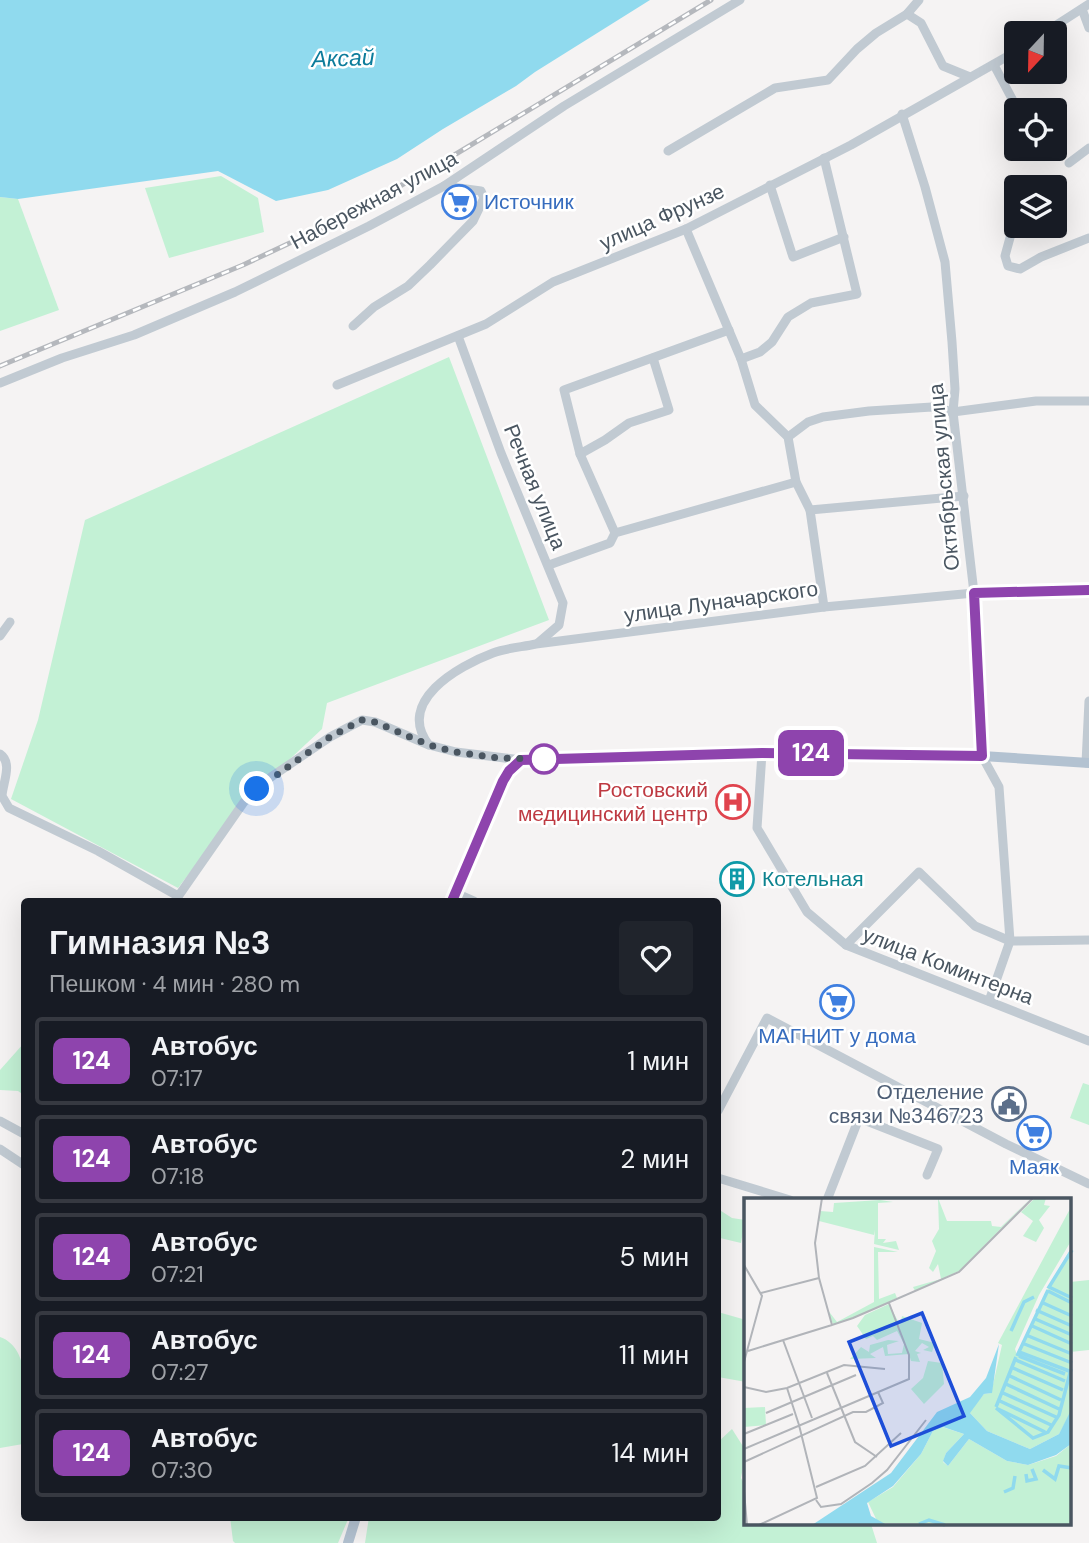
<!DOCTYPE html>
<html lang="ru">
<head>
<meta charset="utf-8">
<style>
	:root { --surface:#171b24; --page:#20242c; --text:#f1f3f6; --muted:#9ea1a6; --line:#363941 }
	body { margin:0; font-family:"DM Sans",sans-serif; background:var(--page); color:var(--text); height:100vh; display:flex; flex-direction:column; font-size:26px; white-space:nowrap }
	* { box-sizing:border-box; margin:0 }
	p { font-size:23px; color:var(--muted) }
	.icon { flex:none; width:38px; height:38px; fill:none; stroke:currentColor; stroke-width:2; stroke-linecap:round; stroke-linejoin:round }
	.map { position:relative; flex:1; overflow:hidden }
	.panel { position:absolute; left:21px; top:898px; width:700px; height:623px; display:flex; flex-direction:column; background:var(--surface); border-radius:7px; box-shadow:0 7px 28px #0002 }
	.panel>* { flex:none }
	.badge { padding:0 14px; border-radius:10px; font-size:24px; line-height:46px }
	.needle { width:46px; rotate:202deg }
	.fabs { position:absolute; left:1004px; top:21px; display:grid; gap:14px }
	.fabs a { display:grid; place-items:center; width:63px; height:63px; border-radius:7px; background:var(--surface); box-shadow:0 7px 28px #0002; font-size:35px }
	.you { position:absolute; width:35px; height:35px; margin:-18px; border:5px solid #fff; border-radius:50%; background:#1a73e8; box-shadow:0 0 0 10px #1a73e833 }
	.map>.badge { position:absolute; translate:-50% -50%; box-shadow:0 0 0 4px #fff }
	.round { display:grid; place-items:center; flex:none; width:74px; height:74px; border-radius:7px; background:var(--page) }
	.headline { display:flex; align-items:center; justify-content:space-between; height:119px; padding:0 28px }
	h1 { font-size:33px; font-weight:700; line-height:52px }
	ul { padding:0; list-style:none }
	li { display:flex; align-items:center; gap:21px; height:88px; margin:0 14px 10px; padding:0 14px; border:4px solid var(--line); border-radius:7px }
	li div { flex:1 }
	li b { display:block; font-size:26px }
	li em { font-style:normal }
	li .badge { min-width:77px; font-weight:700; text-align:center }
	.map>svg:first-child { display:block }
	.green { fill:#c3f1d5 }
	.water { fill:#90daee }
	.lines { fill:none; stroke-linecap:round; stroke-linejoin:round }
	.minor { stroke:#c1cad2; stroke-width:9 }
	.major { stroke:#b3c2d1; stroke-width:10 }
	.rail-casing { stroke:#b5b8bd; stroke-width:5 }
	.rail { stroke:#fff; stroke-width:2.5; stroke-dasharray:8; stroke-linecap:butt }
	.line-casing { stroke:#fff; stroke-width:16 }
	.line { stroke:#8e44ad; stroke-width:10 }
	.walk { stroke:#4a5661; stroke-width:7; stroke-dasharray:0 12.6 }
	.stop-dot { fill:#fff; stroke:#8e44ad; stroke-width:3.5 }
	.labels { text-anchor:middle; stroke-width:5; stroke-linejoin:round; paint-order:stroke }
	.street-label { font-size:21px; fill:#4a5661; stroke:#fff }
	.shop-label { font-size:21px; fill:#366cbe; stroke:#fff }
	.health-label { font-size:21px; fill:#be3a42; stroke:#fff; text-anchor:end }
	.culture-label { font-size:21px; fill:#0d838f; stroke:#fff; text-anchor:start }
	.service-label { font-size:21px; fill:#4e5e75; stroke:#fff; text-anchor:end }
	.water-label { font-size:23px; font-style:italic; fill:#0c7c9b; stroke:#fff }
	.inset-river { fill:none; stroke:#90daee; stroke-width:3.5 }
	.inset-road { fill:none; stroke:#b1b4b9; stroke-width:2 }
	.view { fill:#1d4ed8; fill-opacity:0.15; stroke:#1d4ed8; stroke-width:3.5 }
	.inset-edge { fill:none; stroke:#4a5661; stroke-width:3.5 }
</style>
</head>
<body>
<div class="map">
<svg width="1089" height="1543" viewBox="0 0 1089 1543">
	<rect width="100%" height="100%" fill="#f5f3f3"/>
	<g class="green">
		<path d="M 221,176 L 258,198 L 264,232 L 169,258 L 145,188 Z"/>
		<path d="M 0,197 L 18,199 L 59,310 L 0,331 Z"/>
		<path d="M 449,357 L 549,620 L 327,703 L 322,729 L 244,802 L 178,888 L 11,799 L 38,720 L 85,520 Z"/>
		<path d="M 24,1043 L 24,1095 L 18,1091 L 0,1090 L 0,1070 Z"/>
		<path d="M 1083,1083 L 1089,1085 L 1089,1125 L 1070,1118 Z"/>
		<path d="M 718,1209 L 732,1218 L 745,1220 L 741,1243 L 720,1238 L 718,1243 Z"/>
		<path d="M 1089,1280 L 1089,1350 L 1070,1352 L 1070,1282 Z"/>
		<path d="M 718,1312 L 746,1320 L 746,1382 L 718,1377 Z"/>
		<path d="M 0,1337 C 35,1349 24,1411 24,1441 L 23,1444 L 0,1448 Z"/>
		<path d="M 732,1429 L 746,1451 L 741,1478 L 746,1487 L 746,1524 L 871,1524 L 877,1543 L 365,1543 L 369,1517 L 718,1517 L 718,1442 Z"/>
		<path d="M 230,1517 L 349,1517 L 338,1543 L 235,1543 L 233,1541 Z"/>
	</g>
	<path class="water" d="M 0,0 L 650,0 L 535,72 L 516,86 L 443,129 L 397,159 L 328,190 L 276,201 L 218,171 L 18,199 L 0,197 Z"/>
	<g class="lines">
		<g class="minor">
			<path d="M 1082,9 L 1089,28"/>
			<path d="M 907,14 L 921,23 L 943,66 L 970,77"/>
			<path d="M 1044,33 L 1089,4"/>
			<path d="M 994,65 L 1018,110"/>
			<path d="M 668,151 L 775,88 L 828,80 L 857,49 L 876,33 L 907,14 L 919,0"/>
			<path d="M 1069,163 L 1089,148"/>
			<path d="M 770,185 L 793,257 L 844,237"/>
			<path d="M 1014,223 L 1005,256 L 1008,266 L 1020,269 L 1041,257 L 1089,238"/>
			<path d="M 686,229 L 741,359 L 755,405 L 788,437 L 796,482 L 810,510 L 824,607"/>
			<path d="M 353,326 L 374,307 L 408,286 L 430,265 L 473,221 L 484,198 L 481,191 L 444,186"/>
			<path d="M 458,336 L 501,453 L 563,603 L 559,625 L 538,643"/>
			<path d="M 741,359 L 760,352 L 772,342 L 788,317 L 811,303 L 857,294 L 824,158"/>
			<path d="M 0,383 L 62,358 L 134,335 L 235,292 L 369,226 L 444,186 L 564,106 L 740,0"/>
			<path d="M 337,385 L 486,324 L 553,282 L 686,229 L 851,145 L 1017,51"/>
			<path d="M 788,437 L 808,422 L 823,417 L 869,411 L 932,407 L 953,412 L 1036,401 L 1089,401"/>
			<path d="M 580,454 L 605,440 L 629,423 L 669,410 L 653,358"/>
			<path d="M 810,510 L 964,496"/>
			<path d="M 615,533 L 580,454 L 564,390 L 729,330"/>
			<path d="M 549,565 L 610,543 L 615,533 L 796,482"/>
			<path d="M 0,636 L 10,622"/>
			<path d="M 429,745 C 395,702 458,666 493,653 C 506,648 522,647 536,644 L 824,607 L 974,593 L 953,412 L 955,389 L 952,342 L 945,262 L 925,187 L 902,114"/>
			<path d="M 762,753 L 757,828 L 807,912 L 846,945 L 1089,1041"/>
			<path d="M 0,754 C 13,763 3,782 2,796 L 9,808 L 98,851 L 178,896"/>
			<path d="M 982,756 L 999,787 L 1010,941 L 989,1001"/>
			<path d="M 1086,763 L 1089,701"/>
			<path d="M 456,893 L 474,901"/>
			<path d="M 175,901 L 244,802 L 271,777 L 330,737 L 362,720 L 375,722 L 429,745 L 456,752 L 521,760"/>
			<path d="M 846,945 L 919,872 L 975,926 L 1010,941 L 1089,940"/>
			<path d="M 718,1111 L 767,1018 L 1006,1144 L 1089,1184"/>
			<path d="M 0,1121 L 24,1134"/>
			<path d="M 0,1149 L 24,1165"/>
			<path d="M 718,1178 L 790,1200"/>
			<path d="M 827,1200 L 859,1118 L 938,1149 L 927,1175"/>
		</g>
		<g class="major">
			<path d="M 982,756 L 974,593 L 1089,590"/>
			<path d="M 452,901 L 503,781 L 509,771 L 521,760 L 839,753 L 982,756 L 1089,763"/>
			<path d="M 348,1543 L 356,1517"/>
		</g>
		<g class="rail-casing">
			<path id="rail" d="M 0,366 L 243,265 L 345,217 L 446,160 L 711,0"/>
		</g>
		<use href="#rail" class="rail"/>
	</g>
	<g class="lines">
		<g class="line-casing">
			<path id="line" d="M 452,901 L 503,781 L 509,771 L 521,760 L 762,753 L 982,756 L 974,593 L 1089,590"/>
		</g>
		<use href="#line" class="line"/>
		<path class="walk" d="M 257,789 L 330,737 L 362,720 L 375,722 L 429,745 L 456,752 L 499,758 L 544,759"/>
	</g>
	<defs>
		<g id="supermarket-ring" transform="scale(1.75)"><circle r="9.5" fill="#fff" stroke="#3f7fe0" stroke-width="1.5"/><path d="M-6-5.5h2.5l.6 2H6L4.5 2H-2.5L-4.4-4H-6ZM-1.5 3.2a1.3 1.3 0 1 0 .1 0ZM3 3.2a1.3 1.3 0 1 0 .1 0Z" fill="#3f7fe0"/></g>
		<g id="hospital-ring" transform="scale(1.75)"><circle r="9.5" fill="#fff" stroke="#e0444e" stroke-width="1.5"/><path d="M-5-5h3v3.5h4V-5h3V5h-3V1.5h-4V5h-3Z" fill="#e0444e"/></g>
		<g id="building-ring" transform="scale(1.75)"><circle r="9.5" fill="#fff" stroke="#0f9aa8" stroke-width="1.5"/><path d="M-4-6H4V6H1V3H-1V6H-4ZM-2.5-4.3h1.7v1.8h-1.7ZM.8-4.3h1.7v1.8H.8ZM-2.5-1h1.7V.8h-1.7ZM.8-1h1.7V.8H.8Z" fill="#0f9aa8"/></g>
		<g id="civic-ring" transform="scale(1.75)"><circle r="9.5" fill="#fff" stroke="#5c6f8a" stroke-width="1.5"/><path d="M-.6-6.5H3V-4.5H.6V-3L4-1V1h2V6H-6V1h2V-1L-.6-3ZM-1.2 2.5V6h2.4V2.5Z" fill="#5c6f8a"/></g>
	</defs>
	<g fill-rule="evenodd">
		<use href="#supermarket-ring" x="459" y="202"/>
		<use href="#hospital-ring" x="733" y="802"/>
		<use href="#building-ring" x="737" y="879"/>
		<use href="#supermarket-ring" x="837" y="1002"/>
		<use href="#civic-ring" x="1009" y="1104"/>
		<use href="#supermarket-ring" x="1034" y="1133"/>
	</g>
	<circle class="stop-dot" cx="544" cy="759" r="14"/>
	<g class="labels">
		<g class="street-label">
			<text transform="translate(374 200) rotate(-28)" y="7">Набережная улица</text>
			<text transform="translate(662 217) rotate(-24)" y="7">улица Фрунзе</text>
			<text transform="translate(944 477) rotate(-95)" y="7">Октябрьская улица</text>
			<text transform="translate(535 487) rotate(68)" y="7">Речная улица</text>
			<text transform="translate(721 602) rotate(-8)" y="7">улица Луначарского</text>
			<text transform="translate(948 966) rotate(21)" y="7">улица Коминтерна</text>
		</g>
		<g class="shop-label">
			<text x="484" y="209" text-anchor="start">Источник</text>
			<text x="837" y="1043">МАГНИТ у дома</text>
			<text x="1034" y="1174">Маяк</text>
		</g>
		<g class="health-label">
			<text x="708" y="797">Ростовский<tspan x="708" dy="24">медицинский центр</tspan></text>
		</g>
		<g class="culture-label">
			<text x="762" y="886">Котельная</text>
		</g>
		<g class="service-label">
			<text x="984" y="1099">Отделение<tspan x="984" dy="24">связи №346723</tspan></text>
		</g>
		<g class="water-label">
			<text transform="translate(343 58) rotate(-2)" y="8">Аксай</text>
		</g>
	</g>
	<g transform="translate(744 1198)">
		<rect width="327" height="327" fill="#f5f3f3"/>
		<path d="M 194,0 L 203,23 L 247,23 L 248,28 L 257,29 L 287,0 L 215,73 L 171,93 L 169,89 L 197,81 L 194,66 L 189,74 L 185,70 L 192,53 L 188,43 L 195,31 ZM 291,0 L 302,0 L 300,7 L 306,8 L 295,22 L 300,30 L 292,44 L 279,38 L 289,23 L 277,14 ZM 136,2 L 149,4 L 134,5 L 134,41 L 142,41 L 139,45 L 152,43 L 155,52 L 130,46 L 131,32 L 130,37 L 75,23 L 76,13 L 89,14 L 90,5 ZM 327,9 L 327,43 L 295,97 L 271,151 L 273,157 L 304,90 L 327,101 L 328,212 L 315,236 L 286,251 L 243,233 L 225,214 L 240,196 L 247,195 L 258,147 L 254,145 ZM 130,49 L 154,54 L 134,54 L 135,101 L 151,95 L 153,100 L 109,120 L 89,126 L 83,111 L 93,124 L 130,104 ZM 327,50 L 328,99 L 327,99 L 305,88 ZM 145,106 L 156,127 L 158,118 L 178,125 L 175,141 L 191,145 L 188,154 L 179,152 L 185,149 L 178,145 L 171,153 L 177,155 L 173,156 L 176,164 L 167,163 L 165,156 L 141,158 L 139,149 L 126,156 L 132,160 L 106,161 L 117,149 L 125,154 L 126,147 L 144,142 L 155,143 L 143,147 L 144,156 L 158,155 L 160,146 L 153,133 L 133,142 L 129,138 L 122,141 L 113,128 L 121,117 ZM 184,163 L 198,165 L 200,186 L 180,206 L 167,191 L 179,180 ZM 21,209 L 22,227 L 0,229 L 0,210 ZM 198,229 L 220,236 L 202,255 L 199,264 L 204,268 L 225,241 L 263,263 L 284,267 L 312,258 L 327,246 L 327,327 L 134,325 L 124,304 L 149,289 L 177,256 L 189,233 Z" fill="#c3f1d5"/>
		<path d="M 255,146 L 248,195 L 240,196 L 226,215 L 243,233 L 286,251 L 315,236 L 327,212 L 327,246 L 312,257 L 284,267 L 263,263 L 225,241 L 204,268 L 199,263 L 202,255 L 220,236 L 199,229 L 189,233 L 177,256 L 149,288 L 123,305 L 127,318 L 143,327 L 68,327 L 147,275 L 193,214 L 226,199 L 242,180 Z" fill="#90daee"/>
		<path class="inset-river" d="M 328,52 L 305,89 L 328,100M 304,93 L 328,105M 297,104 L 328,118M 292,112 L 328,128M 289,120 L 328,137M 286,127 L 328,146M 267,133 L 280,104 L 290,99M 282,137 L 328,156M 278,145 L 328,165M 275,154 L 325,173M 273,158 L 304,92M 275,158 L 321,176M 272,162 L 321,183M 269,170 L 319,192M 266,178 L 317,202M 262,186 L 315,211M 259,195 L 312,219M 256,203 L 307,227M 252,209 L 272,159M 252,210 L 301,234M 252,210 L 289,240 L 304,234 L 315,217 L 327,171M 299,272 L 311,281 L 315,268 L 328,270M 282,276 L 283,283 L 292,281 L 288,271M 260,294 L 269,290 L 271,278M 175,326 L 185,322 L 201,327"/>
		<path class="inset-road" d="M 0,67 L 18,98 L 0,164M 75,80 L 71,45 L 78,0M 17,95 L 75,80 L 88,127 L 109,120 L 215,74 L 289,0M 39,142 L 68,220M 4,153 L 88,127M 83,175 L 111,244 L 133,259M 0,189 L 22,194 L 43,190 L 100,167 L 141,171M 43,190 L 55,227M 22,215 L 112,177M 0,236 L 49,216M 0,251 L 165,181 L 165,157 L 145,105M 0,264 L 109,214 L 122,214 L 139,205 L 134,194M 72,289 L 121,268 L 157,235M 0,293 L 3,327M 72,302 L 77,309 L 97,306 L 128,285 L 143,272 L 182,222M 15,327 L 73,300 L 55,227"/>
		<path class="view" d="M 178,115 L 220,218 L 147,248 L 105,144 Z"/>
		<rect width="327" height="327" class="inset-edge"/>
	</g>
</svg>
<div class="fabs">
<a><svg class="needle" viewBox="-14 -14 28 28"><path d="M0-13l5 13h-10z" fill="#e53935"/><path d="M0 13l5-13h-10z" fill="#9ea1a6"/></svg></a>
<a><svg class="icon" aria-label="locate" viewBox="0 0 24 24"><circle cx="12" cy="12" r="6"/><path d="M12 2v4M12 18v4M2 12h4M18 12h4"/></svg></a>
<a><svg class="icon" aria-label="layers" viewBox="0 0 24 24"><path d="M12 4l9 5-9 5-9-5zM3 14l9 5 9-5"/></svg></a>
</div>
<div class="you" style="left:257px;top:789px"></div>
<b class="badge" style="left:811px;top:753px;background:#8e44ad;color:#fff">124</b>
<section class="panel">
<div class="headline"><div><h1>Гимназия №3</h1><p>Пешком · 4 мин · 280 m</p></div><a class="round"><svg class="icon" aria-label="heart" viewBox="0 0 24 24"><path d="M12 20l-8-8c-3-5 5-10 8-4 3-6 11-1 8 4z"/></svg></a></div>
<ul>
<li><span class="badge" style="background:#8e44ad;color:#fff">124</span><div><b>Автобус</b><p>07:17</p></div><em>1 мин</em></li>
<li><span class="badge" style="background:#8e44ad;color:#fff">124</span><div><b>Автобус</b><p>07:18</p></div><em>2 мин</em></li>
<li><span class="badge" style="background:#8e44ad;color:#fff">124</span><div><b>Автобус</b><p>07:21</p></div><em>5 мин</em></li>
<li><span class="badge" style="background:#8e44ad;color:#fff">124</span><div><b>Автобус</b><p>07:27</p></div><em>11 мин</em></li>
<li><span class="badge" style="background:#8e44ad;color:#fff">124</span><div><b>Автобус</b><p>07:30</p></div><em>14 мин</em></li>
</ul>
</section>
</div>
</body>
</html>
